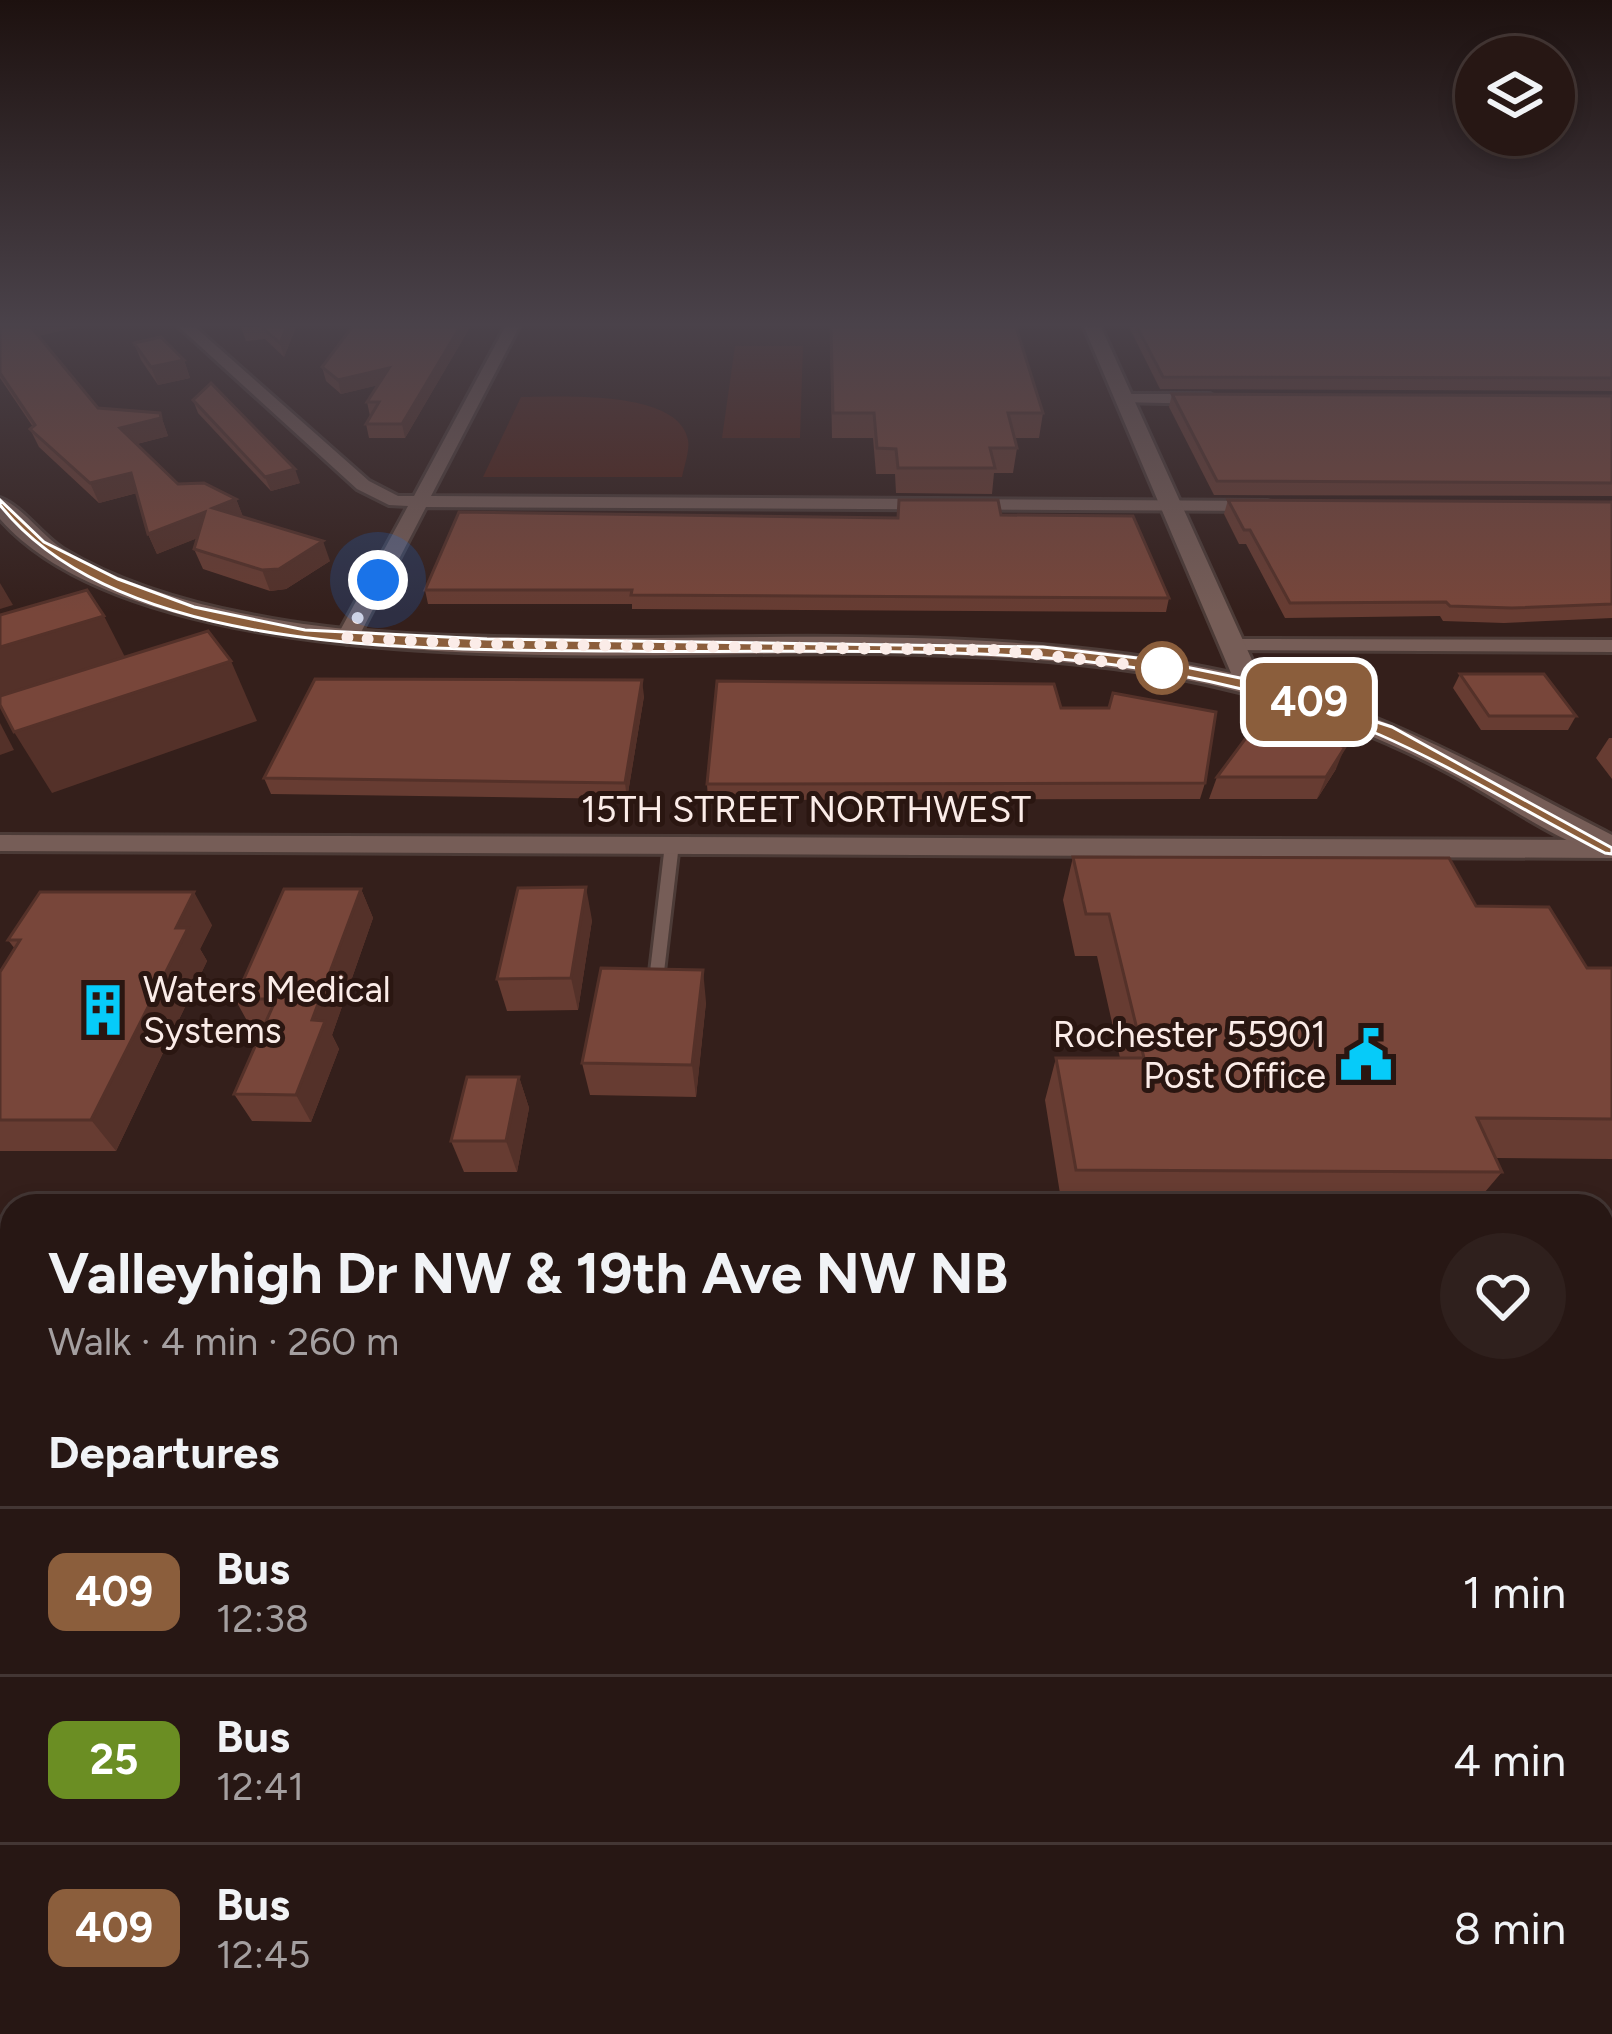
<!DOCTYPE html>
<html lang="en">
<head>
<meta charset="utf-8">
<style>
	:root { --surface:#271714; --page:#2f201d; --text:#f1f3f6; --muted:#a49fa0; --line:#433634 }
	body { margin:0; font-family:Figtree,sans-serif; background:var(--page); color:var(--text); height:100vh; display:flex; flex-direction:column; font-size:45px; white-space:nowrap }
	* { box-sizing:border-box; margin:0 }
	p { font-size:39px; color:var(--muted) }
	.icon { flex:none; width:66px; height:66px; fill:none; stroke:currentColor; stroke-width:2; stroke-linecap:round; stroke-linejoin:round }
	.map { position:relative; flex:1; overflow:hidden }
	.drawer { position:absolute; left:0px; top:1194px; width:1614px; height:840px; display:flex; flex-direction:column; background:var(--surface); border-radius:36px 36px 0 0; box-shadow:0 6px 18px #0003,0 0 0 3px var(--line) }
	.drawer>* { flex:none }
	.badge { padding:0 24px; border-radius:18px; font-size:42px; line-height:78px }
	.tools { position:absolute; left:1455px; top:36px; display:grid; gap:24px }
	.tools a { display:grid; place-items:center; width:120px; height:120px; border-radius:50%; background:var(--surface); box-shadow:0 6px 18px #0003,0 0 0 3px var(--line); font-size:60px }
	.you { position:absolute; width:60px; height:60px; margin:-30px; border:9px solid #fff; border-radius:50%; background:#1a73e8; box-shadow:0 0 0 18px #1a73e833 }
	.map>.badge { position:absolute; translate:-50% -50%; box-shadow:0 0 0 6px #fff }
	h2 { padding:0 48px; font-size:45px; line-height:108px }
	.round { display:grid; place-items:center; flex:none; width:126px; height:126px; border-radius:63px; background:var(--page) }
	.headline { display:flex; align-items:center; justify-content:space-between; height:204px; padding:0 48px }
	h1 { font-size:57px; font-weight:700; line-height:90px }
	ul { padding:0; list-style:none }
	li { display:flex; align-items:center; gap:36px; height:168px; padding:0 48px; border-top:3px solid var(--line) }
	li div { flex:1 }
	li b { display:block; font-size:45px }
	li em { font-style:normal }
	li .badge { min-width:132px; font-weight:700; text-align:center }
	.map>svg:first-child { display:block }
	.green { fill:#502319 }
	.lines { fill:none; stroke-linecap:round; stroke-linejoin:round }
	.lane-casing { stroke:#4c3b37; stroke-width:6 }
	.street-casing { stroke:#4c3b37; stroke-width:6 }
	.secondary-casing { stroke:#4c3b37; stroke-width:6 }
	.lane { fill:#765d57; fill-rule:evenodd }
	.street { fill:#765d57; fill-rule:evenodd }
	.secondary { fill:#765d57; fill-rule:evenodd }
	.wall { fill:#673c32 }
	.shaded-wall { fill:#543129 }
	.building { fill:#78463a; stroke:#543129; stroke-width:3 }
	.line { fill:#8b5e3c; stroke:#fff; stroke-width:3 }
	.walk { stroke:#fbece8; stroke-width:12; stroke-dasharray:0 21.6 }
	.stop-dot { fill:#fff; stroke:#8b5e3c; stroke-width:6 }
	.labels { text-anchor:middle; stroke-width:10; stroke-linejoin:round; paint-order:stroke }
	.street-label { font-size:36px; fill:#fbece8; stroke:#2a1611 }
	.poi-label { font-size:36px; fill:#fbece8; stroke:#2a1611; text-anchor:start }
</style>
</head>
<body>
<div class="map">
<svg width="1612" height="2034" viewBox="0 0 1612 2034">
	<rect width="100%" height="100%" fill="#341f1b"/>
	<g class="green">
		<path d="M 735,346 L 803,346 L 800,438 L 722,438 Z"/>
		<path d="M 521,397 C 559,397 679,389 688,440 C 690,450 684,467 682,477 L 483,477 Z"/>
	</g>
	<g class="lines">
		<g class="lane-casing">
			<path id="lane" d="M 672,840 L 679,844 L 664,972 L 657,977 L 650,972 L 665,844 Z"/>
		</g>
		<g class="street-casing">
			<g id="street">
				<path d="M 179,327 L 195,327 L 369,481 L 398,496 L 414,496 L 505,327 L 519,327 L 431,496 L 1268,501 L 1277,506 L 1268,511 L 426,507 L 358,638 L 347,644 L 336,638 L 408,506 L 389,505 L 357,489 Z"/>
				<path d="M 1124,394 L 1210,394 L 1218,399 L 1210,404 L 1118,402 L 1118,396 Z"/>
				<path d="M 1235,639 L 1612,640 L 1612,652 L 1227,650 L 1224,645 Z"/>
				<path d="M 0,835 L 1612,840 L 1612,858 L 0,851 Z"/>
				<path d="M 1602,1985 L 1612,1985 L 1612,2034 L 1583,2030 L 1580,2022 L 1602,2022 Z"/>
			</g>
		</g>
		<g class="secondary-casing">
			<path id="secondary" d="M 1084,327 L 1101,327 L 1261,680 C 1387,712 1497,776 1612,835 L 1612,858 C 1560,844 1500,800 1451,774 C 1353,722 1252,689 1142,672 C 1043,657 943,653 843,653 C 634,653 146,685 0,519 L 0,498 C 22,506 42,536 63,549 C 119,583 188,603 251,615 C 359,637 469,637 578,638 C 796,639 1017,625 1231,673 Z"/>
		</g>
		<use href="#lane" class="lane"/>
		<use href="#street" class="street"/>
		<use href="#secondary" class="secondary"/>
	</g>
	<g class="wall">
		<path d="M 0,327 L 77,327 L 38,336 L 98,408 L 160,413 L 168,436 L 137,444 L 178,484 L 236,499 L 243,517 L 330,561 L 286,589 L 270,591 L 203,569 L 194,549 L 197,538 L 157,554 L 148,534 L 137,493 L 99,503 L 39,447 L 30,429 L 33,427 L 0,378 Z"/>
		<path d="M 241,327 L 296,327 L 284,357 L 265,339 L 246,341 Z"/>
		<path d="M 352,327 L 470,327 L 405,438 L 369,438 L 366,424 L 370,416 L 367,402 L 378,385 L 341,394 L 326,381 L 322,367 Z"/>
		<path d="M 830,327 L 1043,413 L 1039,438 L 1014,438 L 1017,448 L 1013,473 L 994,473 L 992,494 L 896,493 L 895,474 L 876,474 L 873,438 L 832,438 Z"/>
		<path d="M 1129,327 L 1612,327 L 1612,391 L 1160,389 Z"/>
		<path d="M 134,343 L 184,360 L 190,378 L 158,385 L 141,360 Z"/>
		<path d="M 1172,394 L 1612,396 L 1612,496 L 1214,495 L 1169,407 Z"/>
		<path d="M 193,400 L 300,483 L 271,491 L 198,413 Z"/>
		<path d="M 1228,500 L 1612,502 L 1612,618 L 1504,623 L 1443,621 L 1440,616 L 1285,618 L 1246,544 L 1239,544 L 1224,514 Z"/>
		<path d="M 1001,515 L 1169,598 L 1166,612 L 632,609 L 632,604 L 428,604 L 425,590 L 898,518 Z"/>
		<path d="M 1460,674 L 1576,716 L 1568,730 L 1481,730 L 1453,688 Z"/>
		<path d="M 644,696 L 627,799 L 271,794 L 264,778 Z"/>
		<path d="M 1061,708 L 1205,783 L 1200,799 L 708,800 L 707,784 Z"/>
		<path d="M 1609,738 L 1612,738 L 1612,779 L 1596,758 Z"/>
		<path d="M 1336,769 L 1317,799 L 1209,799 L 1217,777 Z"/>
		<path d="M 1073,857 L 1476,906 L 1587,968 L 1612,968 L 1612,1159 L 1496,1158 L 1502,1172 L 1473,1206 L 1062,1206 L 1045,1100 L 1056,1058 L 1120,1058 L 1097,956 L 1075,956 L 1063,900 Z"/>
		<path d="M 361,889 L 373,918 L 332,1035 L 339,1049 L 311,1122 L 252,1121 L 234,1094 L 263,1028 L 251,1028 L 235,999 Z"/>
		<path d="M 592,920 L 578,1010 L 507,1011 L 497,979 Z"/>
		<path d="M 212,925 L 200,949 L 207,961 L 116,1151 L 0,1151 L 0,972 L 15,949 L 8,940 Z"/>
		<path d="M 706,1002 L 696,1097 L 590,1095 L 582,1063 Z"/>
		<path d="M 519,1077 L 529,1108 L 517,1172 L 464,1172 L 451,1141 Z"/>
		<rect x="1602" y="1235" width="10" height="361"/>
	</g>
	<g class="shaded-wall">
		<path d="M 28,327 L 77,327 L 32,337 Z"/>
		<path d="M 287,327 L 296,327 L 284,357 L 280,343 Z"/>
		<path d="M 460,327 L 470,327 L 405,438 L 402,424 Z"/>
		<path d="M 184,360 L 190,378 L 158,385 L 151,367 Z"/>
		<path d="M 389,368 L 392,382 L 341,394 L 338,380 Z"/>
		<path d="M 160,413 L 168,436 L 128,446 L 120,428 Z"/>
		<path d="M 295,469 L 300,483 L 271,491 L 265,477 Z"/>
		<path d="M 131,473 L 140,492 L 99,503 L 90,483 Z"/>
		<path d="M 236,499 L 244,519 L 213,508 Z"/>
		<path d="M 205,512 L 213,532 L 157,554 L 148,534 Z"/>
		<path d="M 323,541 L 330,561 L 286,589 L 270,591 L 262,570 Z"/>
		<path d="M 0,583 L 13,605 L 0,609 Z"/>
		<path d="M 104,616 L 125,657 L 0,696 L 0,647 Z"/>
		<path d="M 231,661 L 257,721 L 52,793 L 14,732 Z"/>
		<path d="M 642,680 L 644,696 L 627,799 L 625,783 Z"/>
		<path d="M 0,723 L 14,750 L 0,755 Z"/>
		<path d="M 1345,747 L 1336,769 L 1317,799 L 1326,777 Z"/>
		<path d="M 586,887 L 592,920 L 578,1010 L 571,978 Z"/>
		<path d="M 361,889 L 373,918 L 332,1035 L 339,1049 L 311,1122 L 296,1095 L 312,1020 Z"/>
		<path d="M 194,892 L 212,925 L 200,949 L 207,961 L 116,1151 L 91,1120 L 176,928 Z"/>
		<path d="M 703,970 L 706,1002 L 696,1097 L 692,1065 Z"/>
		<path d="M 519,1077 L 529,1108 L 517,1172 L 506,1141 Z"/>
	</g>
	<g class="building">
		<path d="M 0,327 L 31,327 L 98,408 L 160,413 L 161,418 L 120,428 L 178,484 L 204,483 L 236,499 L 213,508 L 323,541 L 279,569 L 262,570 L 194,549 L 205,512 L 148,534 L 131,473 L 90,483 L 30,429 L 35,425 L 0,373 Z"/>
		<path d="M 262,327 L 287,327 L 280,343 Z"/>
		<path d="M 352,327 L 460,327 L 402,424 L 366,424 L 379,402 L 367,402 L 389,368 L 338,380 L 322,367 Z"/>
		<path d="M 831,327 L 1016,327 L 1043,413 L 1008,413 L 1017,448 L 990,448 L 995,468 L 898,468 L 896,449 L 877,448 L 874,413 L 833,413 Z"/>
		<path d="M 1137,327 L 1612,327 L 1612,378 L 1163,377 Z"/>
		<path d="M 161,337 L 184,360 L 151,367 L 134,343 Z"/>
		<path d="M 211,383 L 295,469 L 265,477 L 193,400 Z"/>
		<path d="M 1172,394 L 1612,396 L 1612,483 L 1217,481 Z"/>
		<path d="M 899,500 L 998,500 L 1001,515 L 1133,516 L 1169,598 L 631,595 L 632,590 L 425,590 L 459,512 L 898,518 Z"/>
		<path d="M 1228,500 L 1612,502 L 1612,604 L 1512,608 L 1450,606 L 1446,602 L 1290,603 L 1250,530 L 1244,530 Z"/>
		<path d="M 87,590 L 104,616 L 0,647 L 0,615 Z"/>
		<path d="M 208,631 L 231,661 L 14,732 L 0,705 L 0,696 Z"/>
		<path d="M 1460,674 L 1544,674 L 1576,716 L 1489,716 Z"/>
		<path d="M 315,679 L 642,680 L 625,783 L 264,778 Z"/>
		<path d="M 717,681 L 1054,684 L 1061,708 L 1109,708 L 1113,693 L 1216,712 L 1205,783 L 707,784 Z"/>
		<path d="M 1260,719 L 1345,747 L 1326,777 L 1217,777 Z"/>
		<path d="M 1073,857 L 1449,858 L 1476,906 L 1549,907 L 1587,968 L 1612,968 L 1612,1119 L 1477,1118 L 1502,1172 L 1076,1170 L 1056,1058 L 1144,1058 L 1109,914 L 1086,914 Z"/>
		<path d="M 586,887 L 571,978 L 497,979 L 518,888 Z"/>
		<path d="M 284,889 L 361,889 L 312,1020 L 325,1021 L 296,1095 L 234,1094 L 276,999 L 235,999 Z"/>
		<path d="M 40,892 L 194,892 L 176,928 L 188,928 L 91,1120 L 0,1120 L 0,972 L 20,940 L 8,940 Z"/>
		<path d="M 601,968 L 703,970 L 692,1065 L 582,1063 Z"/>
		<path d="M 467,1077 L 519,1077 L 506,1141 L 451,1141 Z"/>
		<rect x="1602" y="1235" width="10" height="342"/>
	</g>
	<linearGradient id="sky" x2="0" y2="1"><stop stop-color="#1d110f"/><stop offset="0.53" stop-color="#4a424a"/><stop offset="1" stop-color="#4a424a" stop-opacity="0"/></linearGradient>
	<rect width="1612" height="612" fill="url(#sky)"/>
	<path class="line" d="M 0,500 L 44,542 L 118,579 L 194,607 L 305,630 L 487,639 L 1043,647 L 1146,659 L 1250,680 L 1392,727 L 1612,848 L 1612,854 L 1605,853 C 1530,814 1457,769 1380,735 C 1306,703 1223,682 1144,669 C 972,643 793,654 619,651 C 434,649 122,659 0,505 Z"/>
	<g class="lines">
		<path class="walk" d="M 378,580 L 347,638 L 487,644 L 997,650 L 1162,668"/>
	</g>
	<defs>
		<g id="building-bare" transform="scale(4.14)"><path d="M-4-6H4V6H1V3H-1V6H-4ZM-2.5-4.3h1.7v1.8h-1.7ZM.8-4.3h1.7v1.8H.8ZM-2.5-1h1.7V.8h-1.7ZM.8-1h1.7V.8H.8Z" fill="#06cbf9" stroke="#2a1611" stroke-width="2.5" paint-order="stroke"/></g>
		<g id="civic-bare" transform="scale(4.14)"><path d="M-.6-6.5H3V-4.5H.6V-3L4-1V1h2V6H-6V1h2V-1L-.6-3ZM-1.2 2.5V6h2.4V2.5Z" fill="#06cbf9" stroke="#2a1611" stroke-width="2.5" paint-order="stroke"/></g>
	</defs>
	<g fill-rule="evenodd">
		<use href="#building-bare" x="103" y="1010"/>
		<use href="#civic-bare" x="1366" y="1055"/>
	</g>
	<circle class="stop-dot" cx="1162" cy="668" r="24"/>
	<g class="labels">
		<g class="street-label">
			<text x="806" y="822">15TH STREET NORTHWEST</text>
		</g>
		<g class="poi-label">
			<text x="143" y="1002">Waters Medical<tspan x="143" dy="41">Systems</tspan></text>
			<text x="1326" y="1047" text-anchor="end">Rochester 55901<tspan x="1326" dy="41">Post Office</tspan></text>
		</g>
	</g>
</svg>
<div class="tools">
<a><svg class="icon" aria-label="layers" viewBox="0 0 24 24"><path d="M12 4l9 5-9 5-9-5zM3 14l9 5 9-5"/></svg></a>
</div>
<div class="you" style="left:378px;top:580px"></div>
<b class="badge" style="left:1309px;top:702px;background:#8b5e3c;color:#fff">409</b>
<section class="drawer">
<div class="headline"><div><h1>Valleyhigh Dr NW &amp; 19th Ave NW NB</h1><p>Walk · 4 min · 260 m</p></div><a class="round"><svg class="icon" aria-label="heart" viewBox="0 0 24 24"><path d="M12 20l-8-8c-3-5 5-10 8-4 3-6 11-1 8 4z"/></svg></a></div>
<h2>Departures</h2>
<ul>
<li><span class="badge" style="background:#8b5e3c;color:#fff">409</span><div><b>Bus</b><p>12:38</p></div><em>1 min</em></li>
<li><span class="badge" style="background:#6b8e23;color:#fff">25</span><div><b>Bus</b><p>12:41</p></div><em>4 min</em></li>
<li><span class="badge" style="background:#8b5e3c;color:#fff">409</span><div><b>Bus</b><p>12:45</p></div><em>8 min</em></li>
</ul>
</section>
</div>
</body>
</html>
